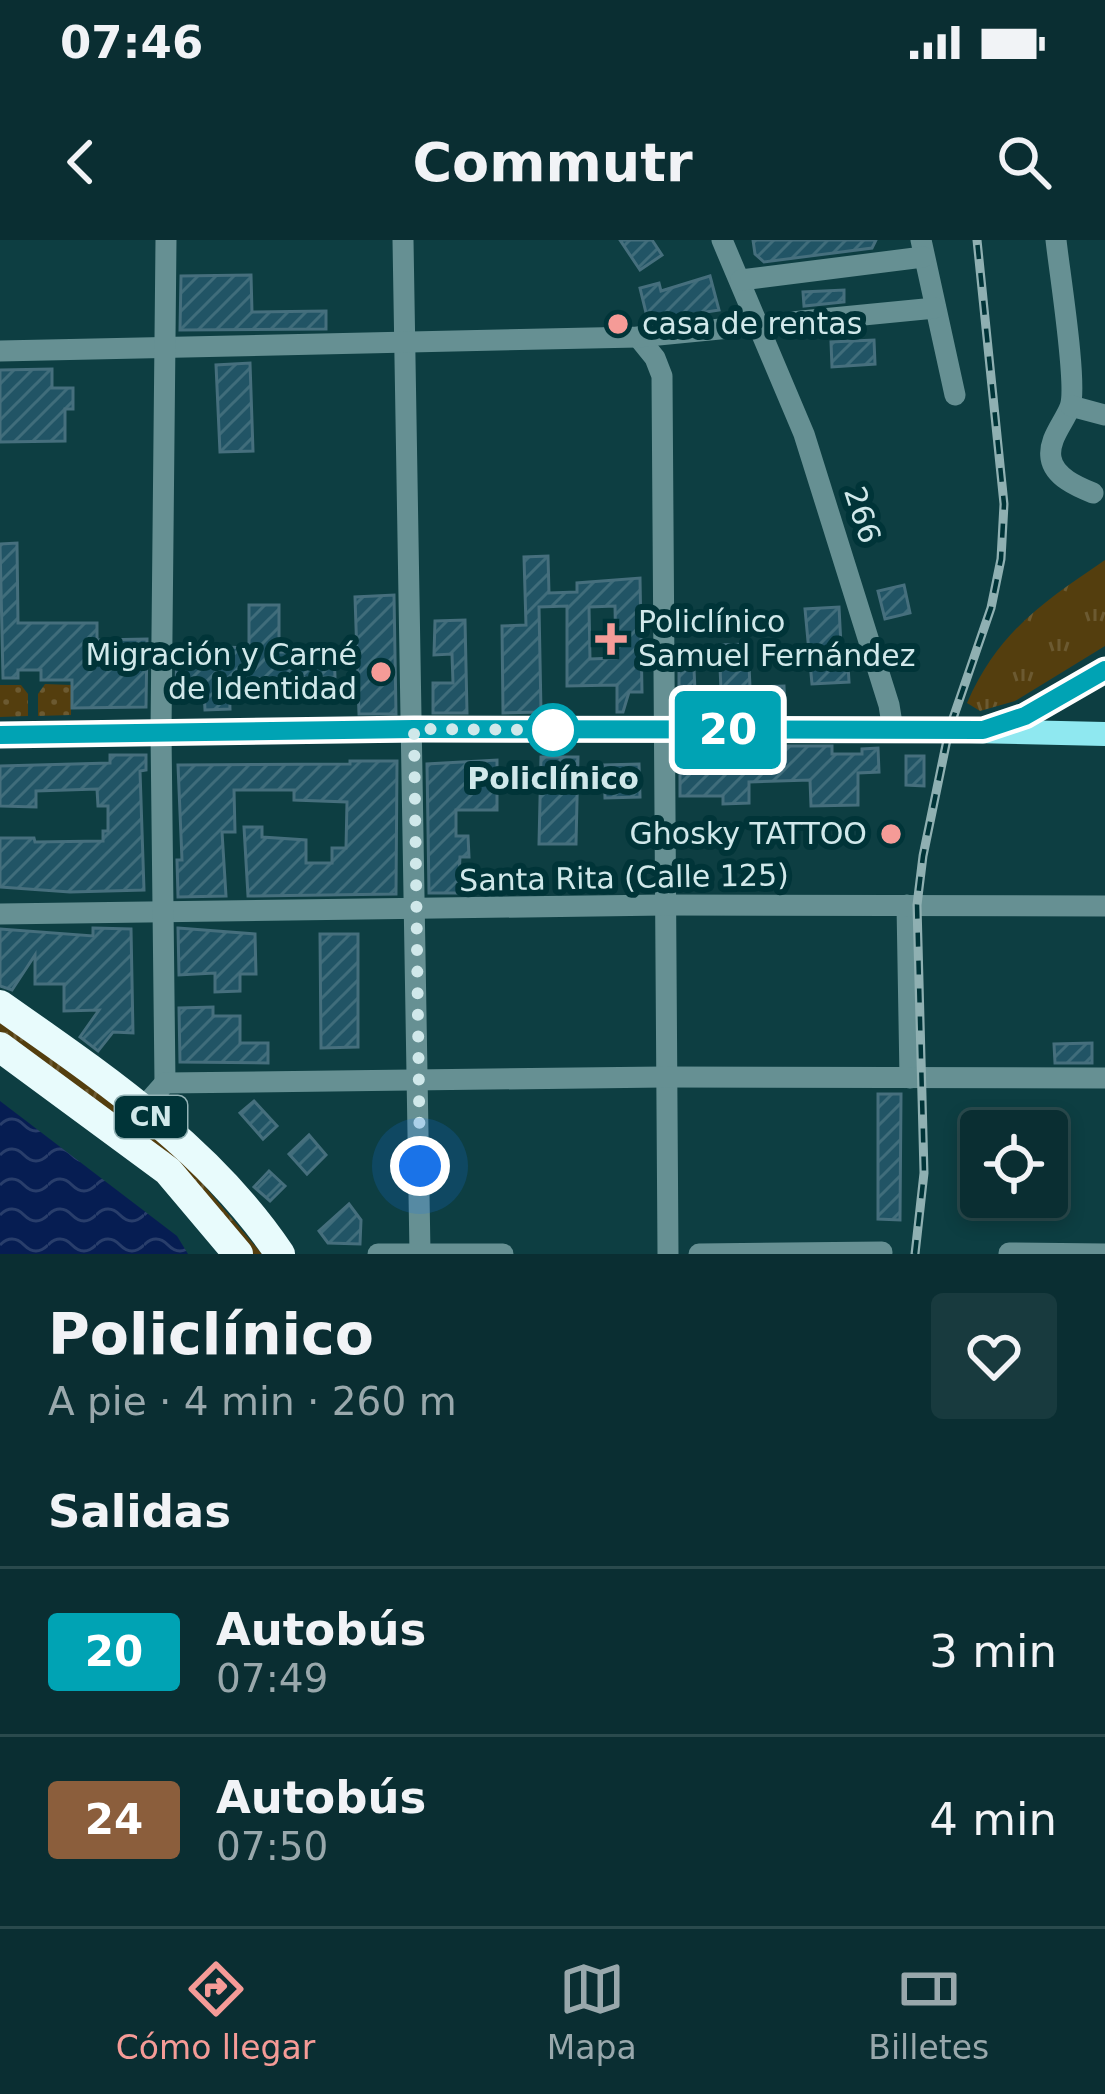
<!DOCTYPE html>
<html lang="es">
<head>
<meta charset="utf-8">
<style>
	:root { --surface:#0a2e32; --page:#183a3e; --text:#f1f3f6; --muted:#99a8ac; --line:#2a4a4d; --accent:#f59b97 }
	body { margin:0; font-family:"DejaVu Sans",sans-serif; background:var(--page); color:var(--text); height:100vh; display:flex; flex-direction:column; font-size:45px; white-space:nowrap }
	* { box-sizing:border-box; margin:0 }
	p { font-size:39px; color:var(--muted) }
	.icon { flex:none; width:66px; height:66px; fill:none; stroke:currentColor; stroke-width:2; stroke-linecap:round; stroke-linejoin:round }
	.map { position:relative; height:1014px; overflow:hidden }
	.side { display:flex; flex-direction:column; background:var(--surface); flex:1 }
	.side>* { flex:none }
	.badge { padding:0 24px; border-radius:9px; font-size:42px; line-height:78px }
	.controls { position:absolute; left:960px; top:870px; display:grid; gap:24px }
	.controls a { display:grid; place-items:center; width:108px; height:108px; border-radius:12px; background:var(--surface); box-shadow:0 6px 18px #0003,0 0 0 3px var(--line); font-size:60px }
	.you { position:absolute; width:60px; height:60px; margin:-30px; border:9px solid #fff; border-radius:50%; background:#1a73e8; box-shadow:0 0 0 18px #1a73e833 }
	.map>.badge { position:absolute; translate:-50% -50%; box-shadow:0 0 0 6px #fff }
	h2 { padding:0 48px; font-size:45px; line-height:108px }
	.round { display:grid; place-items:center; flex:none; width:126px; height:126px; border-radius:12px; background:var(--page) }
	.overview { display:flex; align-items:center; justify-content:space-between; height:204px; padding:0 48px }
	h1 { font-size:57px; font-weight:800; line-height:90px }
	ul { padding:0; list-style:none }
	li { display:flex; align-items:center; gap:36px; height:168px; padding:0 48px; border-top:3px solid var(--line) }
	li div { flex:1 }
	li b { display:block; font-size:45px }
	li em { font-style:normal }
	li .badge { min-width:132px; font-weight:700; text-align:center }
	.status { display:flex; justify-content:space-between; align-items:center; height:84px; padding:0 60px; background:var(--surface); direction:ltr }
	.status svg { height:33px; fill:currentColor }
	header { display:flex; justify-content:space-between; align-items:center; height:156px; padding:0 48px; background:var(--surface); font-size:54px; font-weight:800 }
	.dock { display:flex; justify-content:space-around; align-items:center; height:168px; border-top:3px solid var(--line); background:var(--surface); font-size:33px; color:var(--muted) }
	.dock a { display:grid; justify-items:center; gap:6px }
	.dock .on { color:var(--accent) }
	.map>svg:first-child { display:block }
	.grass { fill:url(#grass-dots) }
	.park { fill:url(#park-tufts) }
	.water { fill:url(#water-waves) }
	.building { fill:url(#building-hatch); stroke:#466f7d; stroke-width:3; fill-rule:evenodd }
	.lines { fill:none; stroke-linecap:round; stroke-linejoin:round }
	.minor { stroke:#669093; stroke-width:21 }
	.major { stroke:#8fe8f0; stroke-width:24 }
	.highway { stroke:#e8fbfc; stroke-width:30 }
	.rail-casing { stroke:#8fb0b2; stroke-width:9 }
	.rail { stroke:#003438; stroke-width:4.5; stroke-dasharray:14; stroke-linecap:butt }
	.line-casing { stroke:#fff; stroke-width:27 }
	.line { stroke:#00a3b4; stroke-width:18 }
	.walk { stroke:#d0e8ea; stroke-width:12; stroke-dasharray:0 21.6 }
	.poi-dot { fill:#f59b97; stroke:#003438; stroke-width:4.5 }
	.stop-dot { fill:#fff; stroke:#00a3b4; stroke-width:6 }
	.labels { text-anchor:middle; stroke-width:12; stroke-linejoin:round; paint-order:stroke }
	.shield { fill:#003438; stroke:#92b2b5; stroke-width:3 }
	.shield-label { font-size:27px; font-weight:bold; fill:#d0e8ea }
	.poi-label { font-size:30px; fill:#d0e8ea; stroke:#003438; text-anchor:start }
	.street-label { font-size:30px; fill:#d0e8ea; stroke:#003438 }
	.stop-label { font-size:30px; font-weight:bold; fill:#d0e8ea; stroke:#003438 }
</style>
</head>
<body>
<div class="status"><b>07:46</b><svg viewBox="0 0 49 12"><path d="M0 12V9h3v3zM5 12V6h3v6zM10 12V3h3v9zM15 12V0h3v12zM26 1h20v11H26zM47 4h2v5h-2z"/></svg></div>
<header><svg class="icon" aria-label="back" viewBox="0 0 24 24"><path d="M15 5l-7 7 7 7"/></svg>Commutr<svg class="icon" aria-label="search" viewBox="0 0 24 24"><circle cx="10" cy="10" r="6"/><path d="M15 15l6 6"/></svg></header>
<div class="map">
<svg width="1105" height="1014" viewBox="0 0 1105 1014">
	<defs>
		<pattern id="grass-dots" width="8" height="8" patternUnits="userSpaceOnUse" patternTransform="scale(3)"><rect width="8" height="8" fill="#543e0e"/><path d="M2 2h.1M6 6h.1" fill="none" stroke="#6c5a31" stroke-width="1.8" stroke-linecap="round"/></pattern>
		<pattern id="park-tufts" width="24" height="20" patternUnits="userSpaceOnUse" patternTransform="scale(3)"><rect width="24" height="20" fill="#543e0e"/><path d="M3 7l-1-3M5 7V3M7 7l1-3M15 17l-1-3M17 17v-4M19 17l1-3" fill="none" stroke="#6c5a31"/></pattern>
		<pattern id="water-waves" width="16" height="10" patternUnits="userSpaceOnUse" patternTransform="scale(3)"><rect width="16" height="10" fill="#061d52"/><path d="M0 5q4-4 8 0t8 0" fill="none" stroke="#293e6b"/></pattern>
		<pattern id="building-hatch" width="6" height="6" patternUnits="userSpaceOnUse" patternTransform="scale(3)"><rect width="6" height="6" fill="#215465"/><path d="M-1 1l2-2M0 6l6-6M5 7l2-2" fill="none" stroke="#406d7b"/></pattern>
	</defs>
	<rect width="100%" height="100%" fill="#0d3e42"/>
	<g class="grass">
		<path d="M 45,444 L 71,445 L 71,475 L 38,476 L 38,454 Z"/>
		<path d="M 0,445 L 21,445 L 28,454 L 28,476 L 0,477 Z"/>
	</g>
	<g class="park">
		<path d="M 1105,320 L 1105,406 L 1015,461 L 980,471 L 967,463 C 999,391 1042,363 1105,320 Z"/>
		<path d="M 0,776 L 170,905 L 262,1014 L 250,1014 L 0,792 Z"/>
	</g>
	<path class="water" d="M 0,861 L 177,996 L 188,1014 L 0,1014 Z"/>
	<g class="building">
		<path d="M 620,0 L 652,0 L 662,15 L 640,30 Z"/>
		<path d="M 753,0 L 876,0 L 872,8 L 764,22 L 755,14 Z"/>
		<path d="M 251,35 L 252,72 L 326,71 L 326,89 L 180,90 L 181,36 Z"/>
		<path d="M 710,36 L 719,70 L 648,81 L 640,48 L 659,43 L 661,51 Z"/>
		<path d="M 844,50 L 844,62 L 804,66 L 803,52 Z"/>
		<path d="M 874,100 L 875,124 L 832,127 L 831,102 Z"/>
		<path d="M 250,123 L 253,211 L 220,212 L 216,125 Z"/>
		<path d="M 52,129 L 52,148 L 73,148 L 73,169 L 65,169 L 65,201 L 0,202 L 0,130 Z"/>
		<path d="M 17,303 L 18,383 L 97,383 L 97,400 L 147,399 L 146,467 L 72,468 L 72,440 L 41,440 L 41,430 L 18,430 L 18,438 L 3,438 L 0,304 Z"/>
		<path d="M 548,316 L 549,353 L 577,352 L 577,343 L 640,338 L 642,452 L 629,452 L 623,472 L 617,472 L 617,445 L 567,446 L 567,366 L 539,367 L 541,472 L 503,473 L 502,386 L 526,385 L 524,317 ZM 615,366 L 616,418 L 590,419 L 589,367 Z"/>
		<path d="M 904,345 L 910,373 L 885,379 L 878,351 Z"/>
		<path d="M 394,355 L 396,474 L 359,474 L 355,357 Z"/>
		<path d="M 249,365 L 279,365 L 279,412 L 334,412 L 335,437 L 229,439 L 230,469 L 205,470 L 204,450 L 176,450 L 177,405 L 249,408 Z"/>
		<path d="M 839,367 L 842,425 L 848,425 L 849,442 L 812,444 L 805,369 Z"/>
		<path d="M 465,380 L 467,473 L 433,473 L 433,443 L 453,443 L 452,414 L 434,415 L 435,381 Z"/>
		<path d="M 748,404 L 750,447 L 784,446 L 785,473 L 722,472 L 719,405 Z"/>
		<path d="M 693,408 L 696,472 L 679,472 L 679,409 Z"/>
		<path d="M 680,506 L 832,506 L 832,514 L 862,514 L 862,509 L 878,508 L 879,532 L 858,533 L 858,565 L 811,566 L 810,540 L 749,542 L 749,563 L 723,564 L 723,556 L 680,556 Z"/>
		<path d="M 110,515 L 146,515 L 146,530 L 140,531 L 144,650 L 70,652 L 0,647 L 0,598 L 34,598 L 35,602 L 103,601 L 103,591 L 108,591 L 108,566 L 98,566 L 97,549 L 36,551 L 36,567 L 0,566 L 0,526 L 110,523 Z"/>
		<path d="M 906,516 L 924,516 L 924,546 L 906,545 Z"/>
		<path d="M 541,517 L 578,517 L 576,604 L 539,604 Z"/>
		<path d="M 497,520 L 497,570 L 456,570 L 456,596 L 468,596 L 469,617 L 460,617 L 458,653 L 429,653 L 427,524 Z"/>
		<path d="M 350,521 L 397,521 L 396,654 L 248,656 L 244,587 L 262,587 L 262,597 L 306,600 L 306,623 L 332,623 L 332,608 L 346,608 L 347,562 L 294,560 L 294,550 L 234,550 L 235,592 L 222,592 L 226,656 L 178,657 L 177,620 L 182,620 L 178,525 L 350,524 Z"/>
		<path d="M 639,524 L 640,557 L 605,558 L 604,525 Z"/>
		<path d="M 93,688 L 131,689 L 133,793 L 113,792 L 98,811 L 80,797 L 99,770 L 64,771 L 64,744 L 35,744 L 35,715 L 12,750 L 0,746 L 0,689 L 93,696 Z"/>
		<path d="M 178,688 L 255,694 L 256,734 L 240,734 L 240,751 L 215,752 L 215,733 L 179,735 Z"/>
		<path d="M 320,694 L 358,694 L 358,807 L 321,808 Z"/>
		<path d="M 213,767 L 213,776 L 240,776 L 240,803 L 268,803 L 268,823 L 180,822 L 179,768 Z"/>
		<path d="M 1092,803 L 1092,823 L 1055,823 L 1054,804 Z"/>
		<path d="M 878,854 L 901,854 L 900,980 L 878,979 Z"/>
		<path d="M 254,861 L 277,886 L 263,899 L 240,873 Z"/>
		<path d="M 309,895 L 326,915 L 307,934 L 289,914 Z"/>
		<path d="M 269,931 L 285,946 L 270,961 L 254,947 Z"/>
		<path d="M 349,964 L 361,980 L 360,1004 L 328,1003 L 319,991 Z"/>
	</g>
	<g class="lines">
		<g class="minor">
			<path d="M 403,0 L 420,1013"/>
			<path d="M 722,0 L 804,194 L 889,465 L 893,490"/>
			<path d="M 921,0 L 955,155"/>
			<path d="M 1056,0 C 1059,29 1078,146 1070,167 C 1064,183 1048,199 1051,218 C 1054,237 1078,247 1093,253"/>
			<path d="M 741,40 L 923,17"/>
			<path d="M 638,97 L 655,118 L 662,136 L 668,1014"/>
			<path d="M 0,111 L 638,97 L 935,68"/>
			<path d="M 1071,166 L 1105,175"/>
			<path d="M 907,665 L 910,838"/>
			<path d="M 0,674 L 665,665 L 1105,666"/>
			<path d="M 165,843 L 161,492 L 166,0"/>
			<path d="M 142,869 L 165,843 L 664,837 L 1105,838"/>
			<path d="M 1009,1013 L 1105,1014"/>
			<path d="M 378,1014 L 503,1014"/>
			<path d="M 699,1014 L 882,1012"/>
		</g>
		<g class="major">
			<path d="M 997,486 L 1025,475 L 1105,430"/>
			<path d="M 0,495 C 368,490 737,484 1105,494"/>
		</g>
		<g class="highway">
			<path d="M 0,765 C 101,836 210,909 280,1014"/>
			<path d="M 0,807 L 168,931 L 238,1014"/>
		</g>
		<g class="rail-casing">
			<path id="rail" d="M 915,1014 L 924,933 L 917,665 L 923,616 L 949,490 L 991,368 L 1001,319 L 1004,264 L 977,0"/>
		</g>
		<use href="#rail" class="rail"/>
	</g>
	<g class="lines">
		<g class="line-casing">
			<path id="line" d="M 0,495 L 414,489 L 983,490 L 1025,476 L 1105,430"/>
		</g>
		<use href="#line" class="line"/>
		<path class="walk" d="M 420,926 L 414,489 L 553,490"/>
	</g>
	<g class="poi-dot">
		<circle cx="618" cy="84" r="12"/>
		<path d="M605 381h12v12h12v12h-12v12h-12v-12h-12v-12h12z"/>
		<circle cx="381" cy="432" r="12"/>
		<circle cx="891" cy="594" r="12"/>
	</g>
	<circle class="stop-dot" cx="553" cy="490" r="24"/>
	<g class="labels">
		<rect class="shield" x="115" y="856" width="72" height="42" rx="9"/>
		<g class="shield-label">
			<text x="151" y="886">CN</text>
		</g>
		<g class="poi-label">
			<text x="642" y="94">casa de rentas</text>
			<text x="638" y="392">Policlínico<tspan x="638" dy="34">Samuel Fernández</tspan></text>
			<text x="357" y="425" text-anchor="end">Migración y Carné<tspan x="357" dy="34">de Identidad</tspan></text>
			<text x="867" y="604" text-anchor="end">Ghosky TATTOO</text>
		</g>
		<g class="street-label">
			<text transform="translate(862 275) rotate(72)" y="10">266</text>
			<text transform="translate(624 638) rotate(-1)" y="10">Santa Rita (Calle 125)</text>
		</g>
		<g class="stop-label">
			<text x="553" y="549">Policlínico</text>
		</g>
	</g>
</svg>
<div class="controls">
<a><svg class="icon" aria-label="locate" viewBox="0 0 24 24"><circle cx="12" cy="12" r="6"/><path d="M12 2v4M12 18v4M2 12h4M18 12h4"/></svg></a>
</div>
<div class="you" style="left:420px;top:926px"></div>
<b class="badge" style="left:728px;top:490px;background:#00a3b4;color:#fff">20</b>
</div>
<section class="side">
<div class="overview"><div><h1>Policlínico</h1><p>A pie · 4 min · 260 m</p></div><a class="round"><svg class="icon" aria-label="heart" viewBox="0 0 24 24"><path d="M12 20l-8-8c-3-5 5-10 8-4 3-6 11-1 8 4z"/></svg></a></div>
<h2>Salidas</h2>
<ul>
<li><span class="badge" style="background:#00a3b4;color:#fff">20</span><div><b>Autobús</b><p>07:49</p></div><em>3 min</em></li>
<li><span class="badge" style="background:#8b5e3c;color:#fff">24</span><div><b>Autobús</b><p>07:50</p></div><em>4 min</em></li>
</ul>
</section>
<nav class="dock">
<a class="on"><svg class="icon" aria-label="directions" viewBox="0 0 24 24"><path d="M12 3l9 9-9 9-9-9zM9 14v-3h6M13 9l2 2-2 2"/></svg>Cómo llegar</a>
<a><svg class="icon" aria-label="map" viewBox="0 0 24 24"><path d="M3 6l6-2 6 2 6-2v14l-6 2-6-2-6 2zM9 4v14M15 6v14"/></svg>Mapa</a>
<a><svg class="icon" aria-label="tickets" viewBox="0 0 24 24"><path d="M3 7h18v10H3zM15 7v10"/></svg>Billetes</a>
</nav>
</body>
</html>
